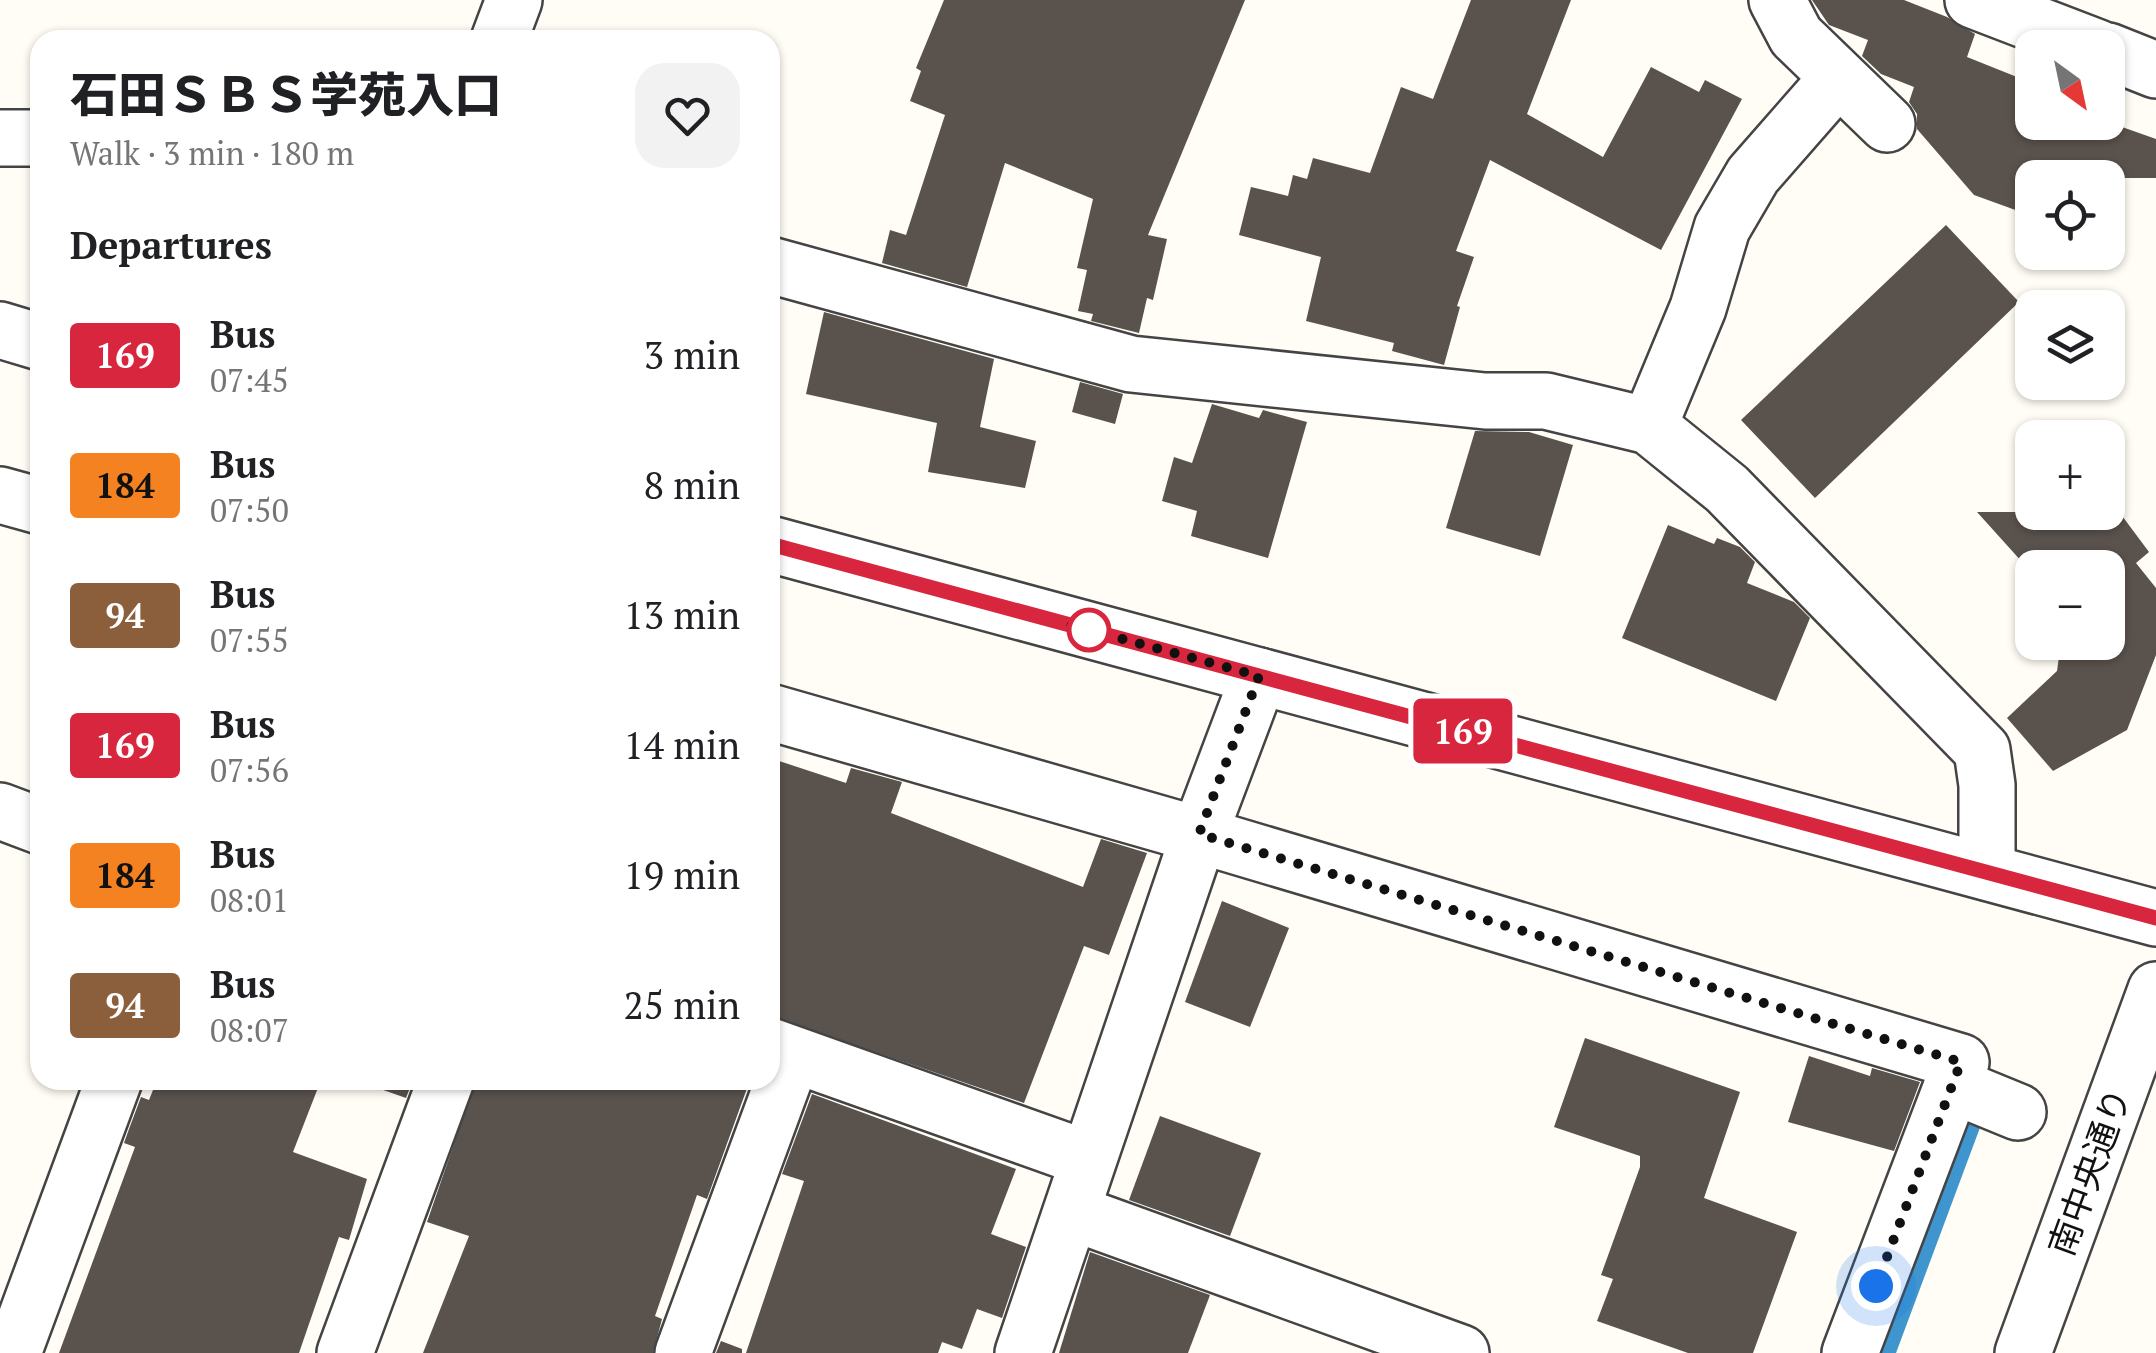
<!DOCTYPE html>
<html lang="en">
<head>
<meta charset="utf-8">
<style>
	:root { --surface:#fff; --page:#f2f2f2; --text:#202124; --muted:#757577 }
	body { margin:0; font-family:"PT Serif","Noto Sans JP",serif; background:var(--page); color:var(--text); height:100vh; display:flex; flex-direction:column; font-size:38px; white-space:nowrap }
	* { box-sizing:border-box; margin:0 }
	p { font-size:32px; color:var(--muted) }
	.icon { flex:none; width:55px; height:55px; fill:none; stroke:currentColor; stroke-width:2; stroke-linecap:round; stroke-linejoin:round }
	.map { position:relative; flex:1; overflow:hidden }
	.side { position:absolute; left:30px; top:30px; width:750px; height:1060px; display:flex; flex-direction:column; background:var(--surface); border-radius:30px; box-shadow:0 2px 8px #0004 }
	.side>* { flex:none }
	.badge { padding:0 20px; border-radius:8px; font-size:35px; line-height:65px }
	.needle { width:65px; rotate:147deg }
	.tools { position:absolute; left:2015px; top:30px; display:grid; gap:20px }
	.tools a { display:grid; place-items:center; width:110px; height:110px; border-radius:20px; background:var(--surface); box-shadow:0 2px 8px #0004; font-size:50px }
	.you { position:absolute; width:50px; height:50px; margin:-25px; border:8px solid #fff; border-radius:50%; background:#1a73e8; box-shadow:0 0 0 15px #1a73e833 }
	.map>.badge { position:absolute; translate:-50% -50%; box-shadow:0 0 0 5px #fff }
	h2 { padding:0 40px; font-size:38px; line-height:90px }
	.round { display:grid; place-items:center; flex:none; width:105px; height:105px; border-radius:30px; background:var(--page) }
	.summary { display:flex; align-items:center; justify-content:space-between; height:170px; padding:0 40px }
	h1 { font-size:48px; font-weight:800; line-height:75px }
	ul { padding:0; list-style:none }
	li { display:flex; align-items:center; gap:30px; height:130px; padding:0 40px }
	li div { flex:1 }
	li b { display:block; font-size:38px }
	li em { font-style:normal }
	li .badge { min-width:110px; font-weight:700; text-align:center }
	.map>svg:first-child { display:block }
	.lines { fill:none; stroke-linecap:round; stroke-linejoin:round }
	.stream { stroke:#3f96cf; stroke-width:15 }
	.building { fill:#5a524d }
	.minor-casing { stroke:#444; stroke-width:60 }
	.minor { stroke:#fff; stroke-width:55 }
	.line-casing { stroke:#fff; stroke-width:22 }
	.line { stroke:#d7263d; stroke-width:15 }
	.walk { stroke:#111; stroke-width:10; stroke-dasharray:0 18 }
	.stop-dot { fill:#fff; stroke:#d7263d; stroke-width:5 }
	.labels { text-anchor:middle; stroke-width:10; stroke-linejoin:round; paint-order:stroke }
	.street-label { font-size:35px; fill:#111; stroke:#fff }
</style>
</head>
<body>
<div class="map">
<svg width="2156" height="1353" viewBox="0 0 2156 1353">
	<rect width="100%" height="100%" fill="#fffdf5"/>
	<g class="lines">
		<path class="stream" d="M 1888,1353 L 1976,1117"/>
	</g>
	<g class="building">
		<path d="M 944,0 L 1245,0 L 1148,235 L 1167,239 L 1153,300 L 1147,298 L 1139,333 L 1091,321 L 1093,314 L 1078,311 L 1087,270 L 1077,268 L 1093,199 L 1005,163 L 967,287 L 882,263 L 890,230 L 906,235 L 945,115 L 910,101 L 921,71 L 916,68 Z"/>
		<path d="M 1471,0 L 1571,0 L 1527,114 L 1603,157 L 1651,67 L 1699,92 L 1705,80 L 1742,99 L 1661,250 L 1490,160 L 1456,251 L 1474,257 L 1457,306 L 1460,307 L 1444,365 L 1392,351 L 1394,343 L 1306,321 L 1321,257 L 1239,235 L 1251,187 L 1288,196 L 1293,175 L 1307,179 L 1313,158 L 1370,173 L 1401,87 L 1433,99 Z"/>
		<path d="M 1812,0 L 1904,0 L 1947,17 L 1975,34 L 1967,57 L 2032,83 L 2032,122 L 2108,122 L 2156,139 L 2156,178 L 2032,178 L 2032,216 L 1974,195 L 1917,129 L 1917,114 L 1909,102 L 1914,87 L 1881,74 L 1862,56 L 1868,40 L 1829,25 Z"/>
		<path d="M 1946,225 L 2019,302 L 1815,498 L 1741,420 Z"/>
		<path d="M 824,312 L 994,359 L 980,427 L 1036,441 L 1025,488 L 928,472 L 937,423 L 806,394 Z"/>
		<path d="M 1080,382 L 1123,394 L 1115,424 L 1072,412 Z"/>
		<path d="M 1212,404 L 1259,418 L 1263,410 L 1307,422 L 1268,558 L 1191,536 L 1197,511 L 1162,501 L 1174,457 L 1192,463 Z"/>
		<path d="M 1475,431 L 1529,432 L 1573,445 L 1540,556 L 1446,528 Z"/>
		<path d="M 2108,497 L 2149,552 L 2136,563 L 2156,588 L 2156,655 L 2127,730 L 2053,771 L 2007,718 L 2057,671 L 2061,642 L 2108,642 L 2108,568 L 2032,568 L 2032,573 L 1977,512 L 2108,512 Z"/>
		<path d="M 1668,525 L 1714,544 L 1717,538 L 1740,547 L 1755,562 L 1747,583 L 1794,602 L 1810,618 L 1776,701 L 1622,638 Z"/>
		<path d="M 770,758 L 846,783 L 851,768 L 902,782 L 891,813 L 1083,887 L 1101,839 L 1147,853 L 1109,955 L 1084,946 L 1024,1103 L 770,1016 Z"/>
		<path d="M 1222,901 L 1289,928 L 1250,1027 L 1185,1002 Z"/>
		<path d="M 1585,1038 L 1740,1092 L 1704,1198 L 1797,1232 L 1753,1353 L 1688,1353 L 1597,1321 L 1613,1279 L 1601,1275 L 1640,1167 L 1640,1156 L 1554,1127 Z"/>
		<path d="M 1809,1056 L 1870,1076 L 1872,1068 L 1920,1082 L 1894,1151 L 1788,1122 Z"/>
		<path d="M 157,1080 L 321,1080 L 293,1152 L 367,1179 L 349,1240 L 339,1237 L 299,1353 L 59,1353 L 135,1147 L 124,1143 L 129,1129 L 141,1097 L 149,1100 Z"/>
		<path d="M 370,1080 L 413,1080 L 406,1098 L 369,1085 Z"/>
		<path d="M 476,1080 L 750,1080 L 707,1199 L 697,1195 L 655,1316 L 662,1319 L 653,1353 L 423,1353 L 469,1236 L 427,1222 Z"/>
		<path d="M 812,1094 L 1016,1169 L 991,1234 L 1026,1247 L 1002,1318 L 977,1309 L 962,1349 L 942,1342 L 938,1353 L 746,1353 L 804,1181 L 782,1174 Z"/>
		<path d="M 1160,1116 L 1261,1153 L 1230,1236 L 1129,1200 Z"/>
		<path d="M 1090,1252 L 1210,1295 L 1188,1353 L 1059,1353 Z"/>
		<path d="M 721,1341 L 742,1349 L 742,1353 L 716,1353 Z"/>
	</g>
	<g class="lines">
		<g class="minor-casing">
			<g id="minor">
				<path d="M 1777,0 L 1796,36 L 1887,124"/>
				<path d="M 1973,0 L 2098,48"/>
				<path d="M 499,40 L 514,0"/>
				<path d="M 2108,51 L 2156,70"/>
				<path d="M 0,138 L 40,138"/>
				<path d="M 770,265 L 1131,364 L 1485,401 L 1546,401 L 1649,426 L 1727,489 L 1982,750 L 1987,785 L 1987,872"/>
				<path d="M 0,330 L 40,342"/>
				<path d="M 1649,426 L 1698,308 L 1722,228 L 1753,175 L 1838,78"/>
				<path d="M 0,495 L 40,506"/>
				<path d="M 770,544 L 2156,918"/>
				<path d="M 770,712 L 1199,835 L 1961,1062 L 1850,1353"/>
				<path d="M 0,811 L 40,826"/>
				<path d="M 770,1046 L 1088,1159"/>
				<path d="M 1952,1085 L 2018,1112"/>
				<path d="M 1074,1213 L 1461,1353"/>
				<path d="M 13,1353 L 114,1080"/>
				<path d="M 345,1353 L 446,1080"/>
				<path d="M 683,1353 L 793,1055"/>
				<path d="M 1023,1353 L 1199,835 L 1259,676"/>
				<path d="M 2023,1353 L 2156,990"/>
			</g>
		</g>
		<use href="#minor" class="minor"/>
	</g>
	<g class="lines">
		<g class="line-casing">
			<path id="line" d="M 770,544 L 2156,918"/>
		</g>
		<use href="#line" class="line"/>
		<path class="walk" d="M 1089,630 L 1071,625 L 1259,676 L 1199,834 L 1961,1062 L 1876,1286"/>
	</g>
	<circle class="stop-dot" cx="1089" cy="630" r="20"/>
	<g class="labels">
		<g class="street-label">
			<text transform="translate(2090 1172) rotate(-70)" y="12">南中央通り</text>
		</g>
	</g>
</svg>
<div class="tools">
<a><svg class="needle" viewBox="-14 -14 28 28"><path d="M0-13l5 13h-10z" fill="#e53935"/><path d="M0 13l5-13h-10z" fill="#757577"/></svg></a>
<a><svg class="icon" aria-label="locate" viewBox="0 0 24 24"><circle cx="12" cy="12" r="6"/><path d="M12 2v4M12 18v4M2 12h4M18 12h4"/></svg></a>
<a><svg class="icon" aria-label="layers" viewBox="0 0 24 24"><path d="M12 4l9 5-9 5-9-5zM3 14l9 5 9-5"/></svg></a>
<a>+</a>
<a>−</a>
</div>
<div class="you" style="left:1876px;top:1286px"></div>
<b class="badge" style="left:1463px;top:731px;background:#d7263d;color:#fff">169</b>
<section class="side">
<div class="summary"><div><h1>石田ＳＢＳ学苑入口</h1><p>Walk · 3 min · 180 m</p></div><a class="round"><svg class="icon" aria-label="heart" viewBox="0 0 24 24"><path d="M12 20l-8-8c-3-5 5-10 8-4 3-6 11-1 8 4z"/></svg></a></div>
<h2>Departures</h2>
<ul>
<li><span class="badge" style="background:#d7263d;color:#fff">169</span><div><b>Bus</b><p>07:45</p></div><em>3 min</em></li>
<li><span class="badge" style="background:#f58220;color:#111">184</span><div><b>Bus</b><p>07:50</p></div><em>8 min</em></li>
<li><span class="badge" style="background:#8b5e3c;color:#fff">94</span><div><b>Bus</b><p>07:55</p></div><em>13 min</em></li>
<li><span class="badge" style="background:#d7263d;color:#fff">169</span><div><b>Bus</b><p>07:56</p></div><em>14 min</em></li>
<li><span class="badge" style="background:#f58220;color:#111">184</span><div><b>Bus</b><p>08:01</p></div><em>19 min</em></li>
<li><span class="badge" style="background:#8b5e3c;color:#fff">94</span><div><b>Bus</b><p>08:07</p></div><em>25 min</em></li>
</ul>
</section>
</div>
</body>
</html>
